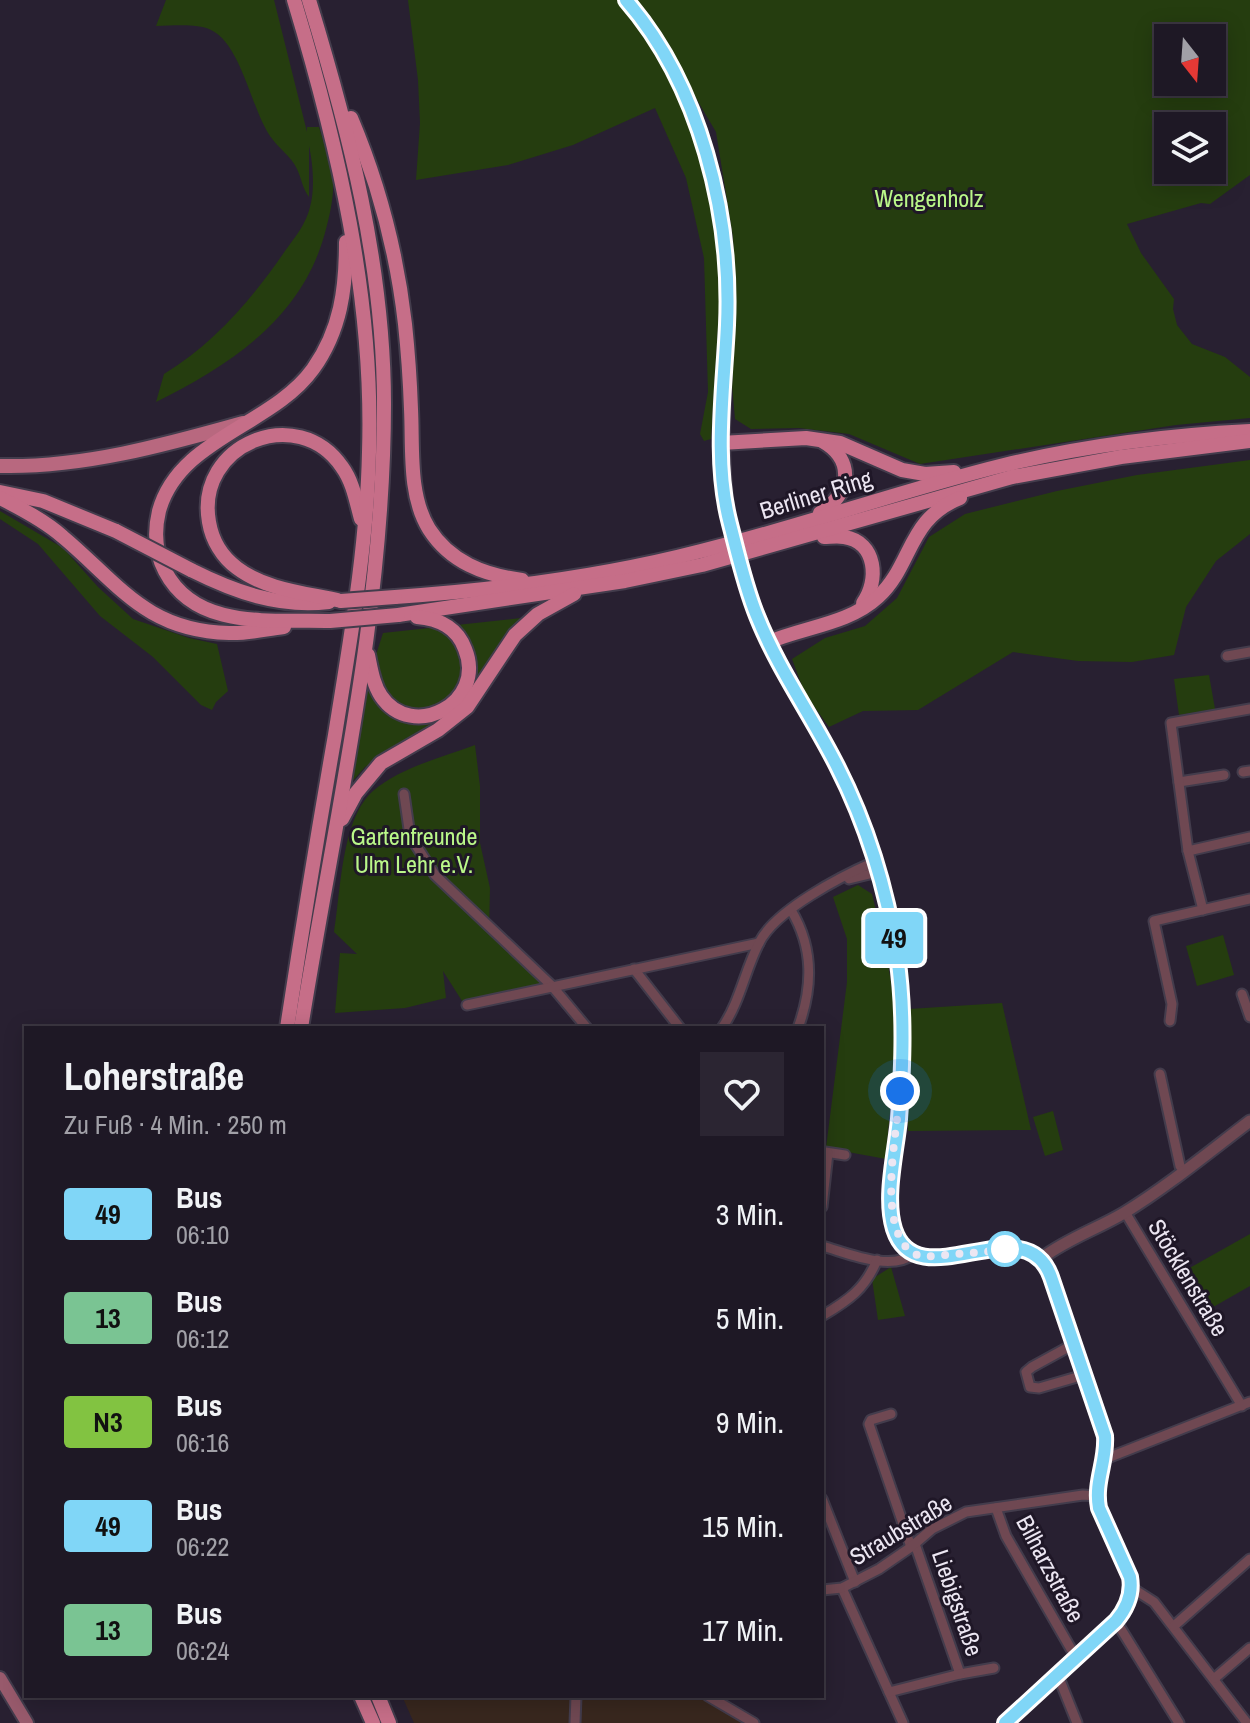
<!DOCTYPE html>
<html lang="de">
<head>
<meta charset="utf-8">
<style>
	:root { --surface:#1e1825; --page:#2b2532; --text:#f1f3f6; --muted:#a1a0a7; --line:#3c3742 }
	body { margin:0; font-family:"Archivo Narrow",sans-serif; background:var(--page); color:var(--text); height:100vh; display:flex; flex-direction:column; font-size:30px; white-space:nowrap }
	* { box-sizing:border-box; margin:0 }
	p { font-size:26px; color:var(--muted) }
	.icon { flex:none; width:44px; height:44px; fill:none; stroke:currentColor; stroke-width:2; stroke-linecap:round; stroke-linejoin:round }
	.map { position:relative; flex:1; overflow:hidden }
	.panel { position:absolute; left:24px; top:1026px; width:800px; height:672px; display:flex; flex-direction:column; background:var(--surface); border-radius:0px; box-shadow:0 4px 20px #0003,0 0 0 2px var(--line) }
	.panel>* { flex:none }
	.badge { padding:0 16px; border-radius:6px; font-size:28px; line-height:52px }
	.needle { width:52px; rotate:163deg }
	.tools { position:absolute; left:1154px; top:24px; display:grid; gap:16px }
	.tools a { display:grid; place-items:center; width:72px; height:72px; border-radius:0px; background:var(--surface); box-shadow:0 4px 20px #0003,0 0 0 2px var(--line); font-size:40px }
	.you { position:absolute; width:40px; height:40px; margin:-20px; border:6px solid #fff; border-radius:50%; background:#1a73e8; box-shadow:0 0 0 12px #1a73e833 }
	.map>.badge { position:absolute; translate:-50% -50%; box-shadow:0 0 0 4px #fff }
	.round { display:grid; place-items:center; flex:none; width:84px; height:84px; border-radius:0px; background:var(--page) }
	.overview { display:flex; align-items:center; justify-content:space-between; height:136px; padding:0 40px }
	h1 { font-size:38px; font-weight:800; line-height:60px }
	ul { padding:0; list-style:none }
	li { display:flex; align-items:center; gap:24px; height:104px; padding:0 40px }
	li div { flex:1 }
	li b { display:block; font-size:30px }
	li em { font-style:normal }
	li .badge { min-width:88px; font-weight:700; text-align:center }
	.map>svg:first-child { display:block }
	.industrial { fill:#38271e }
	.green { fill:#253d0f; fill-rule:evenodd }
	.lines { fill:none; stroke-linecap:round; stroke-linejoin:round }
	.minor-casing { stroke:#433c4c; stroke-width:13 }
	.tertiary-casing { stroke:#433c4c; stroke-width:15 }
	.secondary-casing { stroke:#433c4c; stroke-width:16 }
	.primary-casing { stroke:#433c4c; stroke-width:18 }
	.trunk-casing { stroke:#433c4c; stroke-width:18 }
	.minor { stroke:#6f4852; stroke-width:9 }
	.tertiary { stroke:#6f4852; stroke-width:11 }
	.secondary { stroke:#985a6c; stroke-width:12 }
	.primary { stroke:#b8687f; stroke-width:14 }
	.trunk { stroke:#c66e88; stroke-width:14 }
	.tertiary-bridge-casing { stroke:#433c4c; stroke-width:15; stroke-linecap:butt }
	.trunk-bridge-casing { stroke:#433c4c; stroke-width:18; stroke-linecap:butt }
	.tertiary-bridge { stroke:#6f4852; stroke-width:11 }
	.trunk-bridge { stroke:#c66e88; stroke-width:14 }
	.line-casing { stroke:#fff; stroke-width:18 }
	.line { stroke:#80d6f7; stroke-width:12 }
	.walk { stroke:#ece6f2; stroke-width:8; stroke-dasharray:0 14.4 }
	.stop-dot { fill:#fff; stroke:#80d6f7; stroke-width:4 }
	.labels { text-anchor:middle; stroke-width:6; stroke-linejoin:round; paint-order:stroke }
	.park-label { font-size:24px; fill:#baf789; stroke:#1f1727 }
	.street-label { font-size:24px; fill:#ece6f2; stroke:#1f1727 }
</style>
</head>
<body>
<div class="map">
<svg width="1250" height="1723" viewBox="0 0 1250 1723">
	<rect width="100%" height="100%" fill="#282031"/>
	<path class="industrial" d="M 402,1696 L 708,1696 L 754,1723 L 414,1723 Z"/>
	<g class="green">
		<path d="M 166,0 L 274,0 L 307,132 L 307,127 L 319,127 C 324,144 332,163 333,180 C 334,196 330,214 326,229 C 304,317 232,364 156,402 L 164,374 C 215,343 252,299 285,251 C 295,237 306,224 310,207 C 315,189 313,164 309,146 L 309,197 C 302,187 302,180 297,169 C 291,156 278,148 270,136 C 251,108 241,44 211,30 C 196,23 173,26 156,26 Z"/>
		<path d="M 408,0 L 619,0 L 649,42 L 685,104 L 696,139 L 710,198 L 717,235 L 721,280 L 711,439 L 704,441 L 700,434 L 708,392 L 704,258 L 686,178 L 655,108 L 573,145 L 508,165 L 416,180 L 420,123 L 418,80 Z"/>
		<path d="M 631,0 L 1250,0 L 1250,175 L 1210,204 L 1201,203 L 1127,224 L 1141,253 L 1174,299 L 1173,309 L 1177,325 L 1192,344 L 1225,357 L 1250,377 L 1250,418 L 1176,425 L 920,464 L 849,434 L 799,428 L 751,429 L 735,419 L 732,385 L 736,308 L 733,237 L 716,132 L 654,27 ZM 1168,38 L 1212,38 L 1212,82 L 1168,82 ZM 1168,126 L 1212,126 L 1212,170 L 1168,170 Z"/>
		<path d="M 1250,460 L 1250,534 L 1216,561 L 1186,607 L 1174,655 L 1132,662 L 1078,661 L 1013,652 L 918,710 L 863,711 L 829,727 L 805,694 L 792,659 L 825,638 L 865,626 L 897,598 L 929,537 L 965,514 L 1057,491 L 1137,475 Z"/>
		<path d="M 0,511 L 63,548 L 98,587 L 133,619 L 189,638 L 217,644 L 228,691 L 216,702 L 212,710 L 201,705 L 153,657 L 100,616 L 38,544 L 0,519 Z"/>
		<path d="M 521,618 L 508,633 L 469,698 L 434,725 L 365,767 L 351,783 L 366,686 L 383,633 Z"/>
		<path d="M 1209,675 L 1215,709 L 1179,715 L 1174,679 Z"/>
		<path d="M 475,745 L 480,786 L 480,843 L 490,888 L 489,933 L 545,985 L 462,1001 L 443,971 L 446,998 L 405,1008 L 335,1013 L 340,953 L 357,954 L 334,932 C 341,892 341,819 373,791 C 401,767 441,758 475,745 Z"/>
		<path d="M 858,885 L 872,894 C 880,928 889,962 893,997 C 898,1051 890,1106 886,1159 L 826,1148 L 847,982 L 847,939 L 833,897 Z"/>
		<path d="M 1223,935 L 1234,975 L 1197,986 L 1186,946 Z"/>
		<path d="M 1002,1003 L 1031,1130 L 908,1131 L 909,1009 Z"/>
		<path d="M 1053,1111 L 1063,1150 L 1045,1156 L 1033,1117 Z"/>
		<path d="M 1250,1234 L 1250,1286 L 1208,1310 L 1186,1270 Z"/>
		<path d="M 891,1267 L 905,1316 L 878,1320 L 872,1279 Z"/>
	</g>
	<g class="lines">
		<g class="minor-casing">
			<g id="minor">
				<path d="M 1227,656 L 1250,652"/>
				<path d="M 1243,772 L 1250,771"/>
				<path d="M 1179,782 L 1224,775"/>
				<path d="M 404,794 L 410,836 L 435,875 L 552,986 L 587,1028"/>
				<path d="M 1188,851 L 1250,837"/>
				<path d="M 849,879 L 878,872"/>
				<path d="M 791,910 C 814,948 813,987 798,1028"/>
				<path d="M 1203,910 L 1188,851 L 1171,723 L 1250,709"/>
				<path d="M 634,969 L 680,1028"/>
				<path d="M 1242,994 L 1250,1017"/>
				<path d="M 467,1005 L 759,943"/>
				<path d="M 1170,1021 L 1172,1004 L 1154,921 L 1250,899"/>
				<path d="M 722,1028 C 740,1002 745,970 759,943 C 775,910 842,876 874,862"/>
				<path d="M 1160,1074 L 1180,1166 L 1184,1171"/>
				<path d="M 825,1152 L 845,1155"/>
				<path d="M 822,1207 L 828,1153"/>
				<path d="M 1125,1212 L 1242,1406"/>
				<path d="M 822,1246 C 848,1253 890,1272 914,1254"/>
				<path d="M 822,1316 C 849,1300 865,1289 877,1260"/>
				<path d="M 1074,1344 L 1032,1367 L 1026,1372 L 1030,1387 L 1039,1388 L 1084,1375"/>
				<path d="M 891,1414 L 871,1420 L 869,1424 L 911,1547"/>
				<path d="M 1105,1459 L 1250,1402"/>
				<path d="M 822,1499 L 855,1582"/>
				<path d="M 996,1508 L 1006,1536 L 1071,1649"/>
				<path d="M 915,1544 L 960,1674 L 994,1668"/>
				<path d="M 842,1588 L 903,1723"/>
				<path d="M 1132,1588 L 1154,1602 L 1247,1723"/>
				<path d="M 822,1590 L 842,1588 L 879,1569 L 911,1547 L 932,1529 L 966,1512 L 1083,1495 L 1097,1496"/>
				<path d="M 1116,1621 L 1179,1723"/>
				<path d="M 1174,1626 L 1250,1559"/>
				<path d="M 1057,1673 L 1077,1723"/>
				<path d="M 1215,1678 L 1250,1648"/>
				<path d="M 889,1692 L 960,1674"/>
				<path d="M 708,1696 L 754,1723"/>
				<path d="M 575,1723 L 576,1696"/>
			</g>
		</g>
		<g class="tertiary-casing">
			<g id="tertiary">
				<path d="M 626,0 C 695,79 727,197 727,300 C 727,374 718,446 729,519"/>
				<path d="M 746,580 C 765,647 804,702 836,764 C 867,824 888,893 898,960 C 902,994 904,1029 902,1063 C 901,1100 882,1210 898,1237 C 932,1293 1025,1207 1051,1277 L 1105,1436 C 1107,1461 1095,1482 1099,1508 L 1130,1577 L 1132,1588 L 1128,1602 L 1116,1621 L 1057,1673 L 1005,1723"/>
				<path d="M 1042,1258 C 1067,1239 1097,1229 1124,1213 C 1168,1186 1209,1152 1250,1121"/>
			</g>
		</g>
		<g class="secondary-casing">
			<path id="secondary" d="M 0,1678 L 27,1723"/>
		</g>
		<g class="primary-casing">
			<path id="primary" d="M 0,466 C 82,468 165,445 243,423"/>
		</g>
		<g class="trunk-casing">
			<g id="trunk">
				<path d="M 351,118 C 378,182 397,254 405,324 C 408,352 410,381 411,409 C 413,447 408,495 429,529 C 450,562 484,575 522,580"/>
				<path d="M 721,443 L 806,438 L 840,443 L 902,470 L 925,474 L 954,472"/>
				<path d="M 0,492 L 43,501 L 116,531"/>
				<path d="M 0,498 C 22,509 45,521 63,537 C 119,584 146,631 229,633 C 247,634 266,629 284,627"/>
				<path d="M 820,513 C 850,495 856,460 822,441"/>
				<path d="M 824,537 C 830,537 837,536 844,537 C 877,542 879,581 863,603"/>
				<path d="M 191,570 C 235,592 279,608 329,602"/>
				<path d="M 395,597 C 497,590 601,577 701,551 C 803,526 902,490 1004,465 C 1083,446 1169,435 1250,431"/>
				<path d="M 341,601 C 307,593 266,590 237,568 C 222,557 212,540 209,522 C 195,444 298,402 342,467 C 353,482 356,501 361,519"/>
				<path d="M 398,615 L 625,581 L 702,565 L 1012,477 L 1121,457 L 1250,441"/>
				<path d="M 330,621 C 273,619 196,631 165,571 C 155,552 154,532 159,511 C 179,438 272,426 313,369 C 341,330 346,288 346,242"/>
				<path d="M 769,642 C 804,627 849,624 878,597 C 913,565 907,519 960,498"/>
				<path d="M 368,655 C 371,669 373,684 381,696 C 412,742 487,703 465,649 C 457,627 439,619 417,617"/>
				<path d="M 342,819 L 356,793 L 381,763 L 438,730 L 467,707 L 515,635 L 538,614 L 574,594"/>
				<path d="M 287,1028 C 302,930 318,832 335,735 C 350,641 367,547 369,452 C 374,299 338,146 294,0"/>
				<path d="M 301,1028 C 334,821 384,615 384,404 C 384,266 349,131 309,0"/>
				<path d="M 361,1696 L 373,1723"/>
				<path d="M 378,1696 L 389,1723"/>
			</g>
		</g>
		<use href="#minor" class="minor"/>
		<use href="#tertiary" class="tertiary"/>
		<use href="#secondary" class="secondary"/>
		<use href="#primary" class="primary"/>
		<use href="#trunk" class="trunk"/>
		<g class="tertiary-bridge-casing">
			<path id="tertiary-bridge" d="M 729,519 L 746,580"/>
		</g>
		<g class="trunk-bridge-casing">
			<g id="trunk-bridge">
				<path d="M 116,531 L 191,570"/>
				<path d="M 341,601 L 395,597"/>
				<path d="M 330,621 L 398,615"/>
			</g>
		</g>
		<use href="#tertiary-bridge" class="tertiary-bridge"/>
		<use href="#trunk-bridge" class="trunk-bridge"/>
	</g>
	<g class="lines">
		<g class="line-casing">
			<path id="line" d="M 626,0 C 700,85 732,215 727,325 C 724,390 713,460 730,524 C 738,555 745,587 757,616 C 778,669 812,716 837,766 C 867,825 887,891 897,956 C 905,1010 903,1064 899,1119 C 896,1152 884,1197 894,1229 C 917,1301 1025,1204 1051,1277 L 1105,1436 C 1107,1461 1094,1482 1099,1508 L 1130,1577 C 1133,1594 1127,1608 1116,1621 L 1005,1723"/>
		</g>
		<use href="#line" class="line"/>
		<path class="walk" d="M 900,1091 C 898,1130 871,1245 923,1257 L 1016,1249 L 1005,1249"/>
	</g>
	<circle class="stop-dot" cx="1005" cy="1249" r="16"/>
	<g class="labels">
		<g class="park-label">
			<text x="929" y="207">Wengenholz</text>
			<text x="414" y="845">Gartenfreunde<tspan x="414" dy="28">Ulm Lehr e.V.</tspan></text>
		</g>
		<g class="street-label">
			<text transform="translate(816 495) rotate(-17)" y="8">Berliner Ring</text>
			<text transform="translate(1188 1278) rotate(59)" y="8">Stöcklenstraße</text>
			<text transform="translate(901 1530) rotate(-31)" y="8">Straubstraße</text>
			<text transform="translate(1050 1569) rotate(62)" y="8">Bilharzstraße</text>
			<text transform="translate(957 1603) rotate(71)" y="8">Liebigstraße</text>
		</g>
	</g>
</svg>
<div class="tools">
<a><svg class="needle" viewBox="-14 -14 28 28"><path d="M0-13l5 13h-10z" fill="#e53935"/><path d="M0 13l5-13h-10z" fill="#a1a0a7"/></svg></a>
<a><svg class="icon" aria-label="layers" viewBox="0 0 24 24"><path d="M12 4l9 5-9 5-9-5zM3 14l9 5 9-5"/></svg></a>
</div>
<div class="you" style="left:900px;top:1091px"></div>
<b class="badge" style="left:894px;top:938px;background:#80d6f7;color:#111">49</b>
<section class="panel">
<div class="overview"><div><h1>Loherstraße</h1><p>Zu Fuß · 4 Min. · 250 m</p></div><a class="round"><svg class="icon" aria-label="heart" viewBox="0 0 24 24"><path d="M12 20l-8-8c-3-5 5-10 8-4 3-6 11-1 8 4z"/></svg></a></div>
<ul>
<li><span class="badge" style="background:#80d6f7;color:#111">49</span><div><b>Bus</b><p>06:10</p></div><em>3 Min.</em></li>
<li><span class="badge" style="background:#7ac493;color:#111">13</span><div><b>Bus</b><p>06:12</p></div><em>5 Min.</em></li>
<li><span class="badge" style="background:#82c341;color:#111">N3</span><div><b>Bus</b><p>06:16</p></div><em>9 Min.</em></li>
<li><span class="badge" style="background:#80d6f7;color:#111">49</span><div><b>Bus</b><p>06:22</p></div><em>15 Min.</em></li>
<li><span class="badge" style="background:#7ac493;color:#111">13</span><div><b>Bus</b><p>06:24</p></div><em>17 Min.</em></li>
</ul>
</section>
</div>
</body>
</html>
